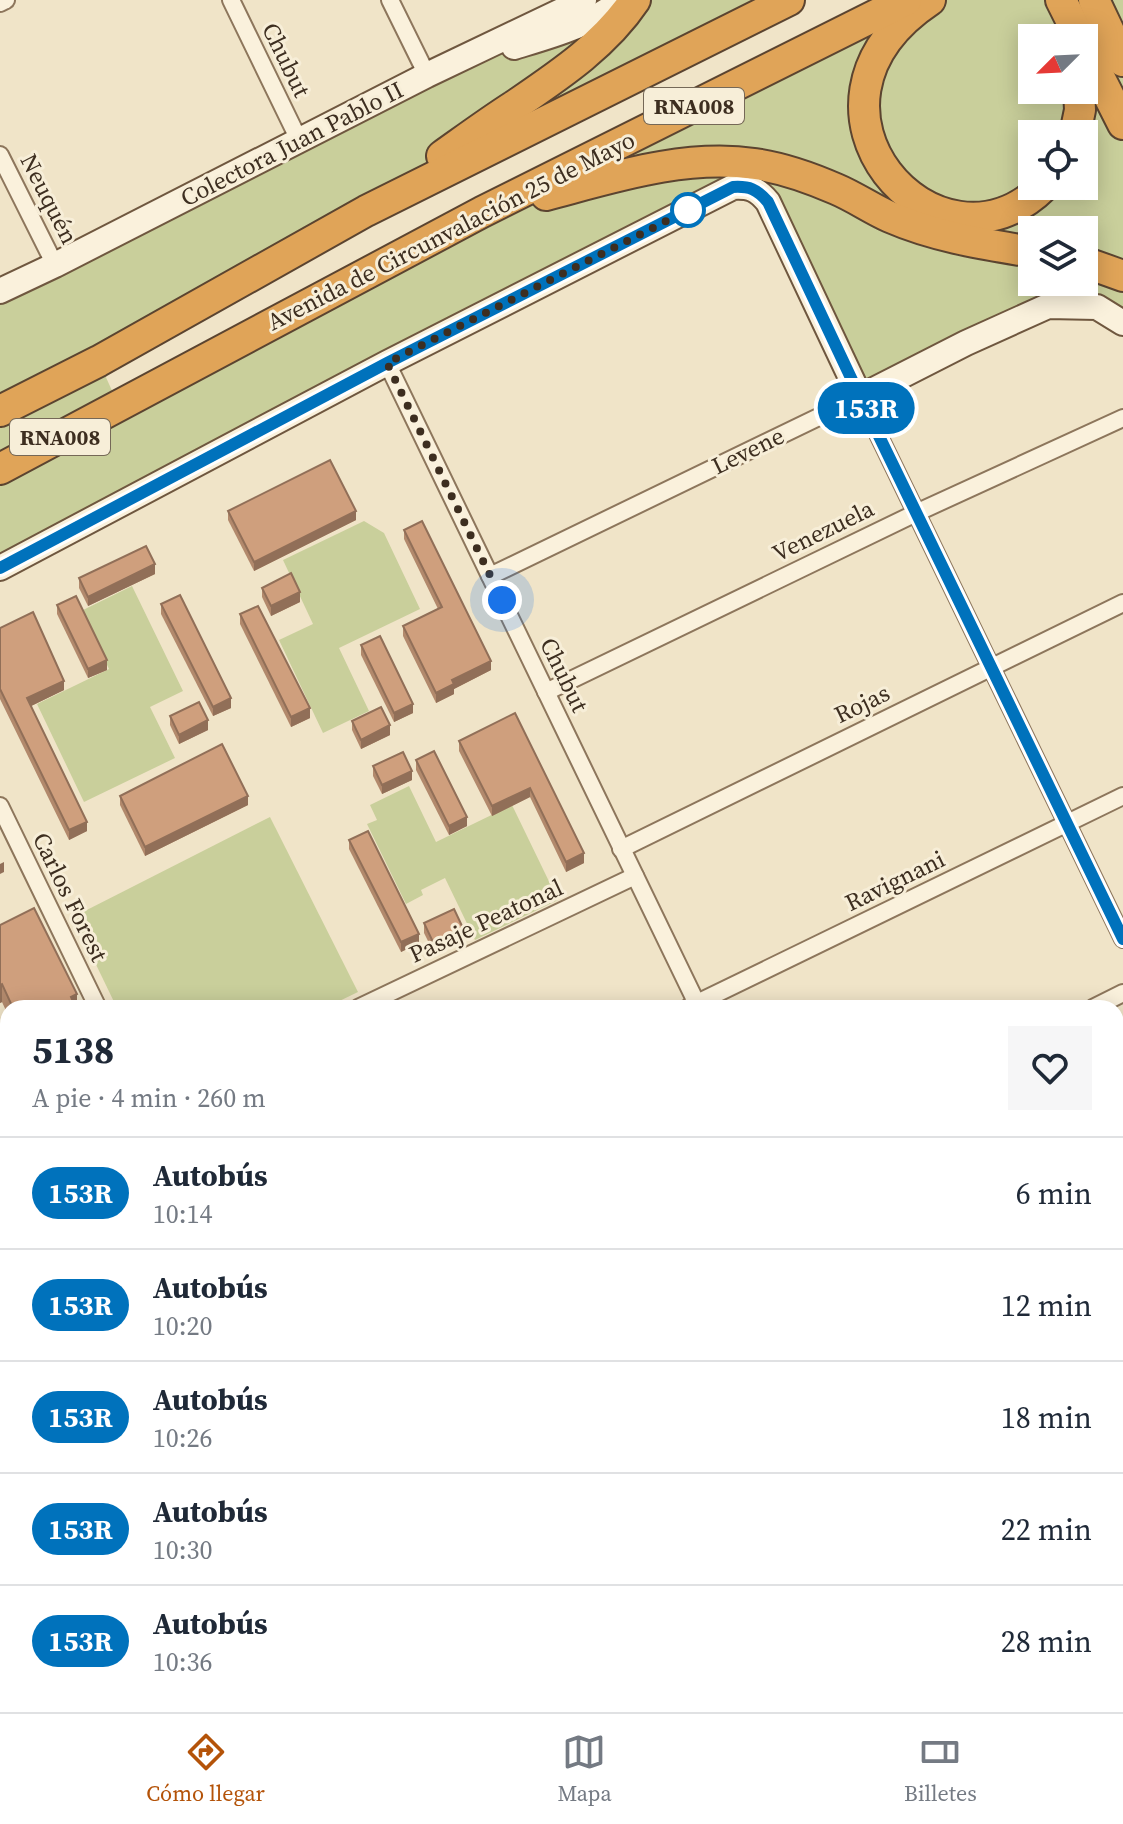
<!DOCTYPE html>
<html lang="es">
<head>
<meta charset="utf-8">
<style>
	:root { --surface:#fff; --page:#f6f6f7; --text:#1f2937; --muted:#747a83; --line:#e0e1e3; --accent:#b45309 }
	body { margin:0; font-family:"Source Serif 4",serif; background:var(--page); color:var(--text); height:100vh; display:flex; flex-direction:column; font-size:30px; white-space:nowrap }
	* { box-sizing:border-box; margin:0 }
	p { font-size:26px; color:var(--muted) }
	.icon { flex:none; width:44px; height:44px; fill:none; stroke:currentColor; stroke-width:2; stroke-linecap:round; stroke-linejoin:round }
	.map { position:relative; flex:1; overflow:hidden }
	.side { position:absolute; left:0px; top:1000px; width:1124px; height:712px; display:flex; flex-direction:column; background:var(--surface); border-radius:24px 24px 0 0; box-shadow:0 4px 20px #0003 }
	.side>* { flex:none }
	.badge { padding:0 16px; border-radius:26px; font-size:28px; line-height:52px }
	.needle { width:52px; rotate:246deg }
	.controls { position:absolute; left:1018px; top:24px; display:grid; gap:16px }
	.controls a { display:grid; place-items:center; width:80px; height:80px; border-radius:0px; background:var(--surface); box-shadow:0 4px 20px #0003; font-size:40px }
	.you { position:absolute; width:40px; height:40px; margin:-20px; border:6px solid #fff; border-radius:50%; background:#1a73e8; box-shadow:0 0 0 12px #1a73e833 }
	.map>.badge { position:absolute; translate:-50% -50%; box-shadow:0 0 0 4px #fff }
	.round { display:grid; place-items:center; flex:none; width:84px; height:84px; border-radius:0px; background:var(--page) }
	.summary { display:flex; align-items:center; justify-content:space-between; height:136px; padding:0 32px }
	h1 { font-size:38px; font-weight:700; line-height:60px }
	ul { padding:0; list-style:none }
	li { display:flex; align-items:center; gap:24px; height:112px; padding:0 32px; border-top:2px solid var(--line) }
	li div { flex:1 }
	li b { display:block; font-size:30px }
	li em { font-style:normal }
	li .badge { min-width:88px; font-weight:700; text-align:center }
	.dock { display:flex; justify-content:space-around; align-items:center; height:112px; border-top:2px solid var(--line); background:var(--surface); font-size:22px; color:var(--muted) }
	.dock a { display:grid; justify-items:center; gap:4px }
	.dock .current { color:var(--accent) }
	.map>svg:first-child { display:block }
	.green { fill:#c9cf9b; fill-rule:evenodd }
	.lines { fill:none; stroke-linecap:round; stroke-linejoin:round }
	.street-casing { stroke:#8d765c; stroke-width:20 }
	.secondary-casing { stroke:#6f573f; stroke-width:28 }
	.highway-casing { stroke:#5b4430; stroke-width:34 }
	.street { stroke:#faf1dc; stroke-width:16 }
	.secondary { stroke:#faf1dc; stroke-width:24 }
	.highway { stroke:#e0a458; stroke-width:30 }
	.wall { fill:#b2896c }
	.shaded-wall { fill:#916f58 }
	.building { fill:#cf9f7d; stroke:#916f58; stroke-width:2 }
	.line-casing { stroke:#fff; stroke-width:18 }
	.line { stroke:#0072bc; stroke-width:12 }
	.walk { stroke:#3d2e20; stroke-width:8; stroke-dasharray:0 14.4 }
	.stop-dot { fill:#fff; stroke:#0072bc; stroke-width:4 }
	.labels { text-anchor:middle; stroke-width:6; stroke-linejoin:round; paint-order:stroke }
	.shield { fill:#f7eed8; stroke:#756857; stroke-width:2 }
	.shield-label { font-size:22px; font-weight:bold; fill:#3d2e20 }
	.street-label { font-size:24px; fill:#3d2e20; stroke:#f7eed8 }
</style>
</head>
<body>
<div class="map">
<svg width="1123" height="1712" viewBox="0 0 1123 1712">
	<rect width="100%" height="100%" fill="#f0e4c8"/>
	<g class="green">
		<path d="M 584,0 L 789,0 L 99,362 L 119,406 L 906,0 L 1123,0 L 1123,323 L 1048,306 L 860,397 L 748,186 L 0,568 L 0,291 ZM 1032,38 L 1084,38 L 1084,90 L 1032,90 ZM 1032,134 L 1084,134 L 1084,186 L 1032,186 ZM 1032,230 L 1084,230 L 1084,282 L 1032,282 Z"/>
		<path d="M 364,521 L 384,533 L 420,609 L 339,648 L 369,711 L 323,733 L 279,640 L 313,624 L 283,560 Z"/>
		<path d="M 132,586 L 183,691 L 150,707 L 175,758 L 84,802 L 37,704 L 109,669 L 81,611 Z"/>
		<path d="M 409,786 L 436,842 L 512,805 L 558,900 L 475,940 L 445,878 L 421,890 L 423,895 L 406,904 L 367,824 L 377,820 L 370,805 Z"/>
		<path d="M 270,817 L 358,992 L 325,1008 L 117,1008 L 73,917 Z"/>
		<path d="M 0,1050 L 8,1066 L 8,1140 L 0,1144 Z"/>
		<path d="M 461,1704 L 822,1704 L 806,1712 L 455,1712 Z"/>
		<path d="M 884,1704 L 1012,1704 L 1016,1712 L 867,1712 Z"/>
	</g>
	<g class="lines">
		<g class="street-casing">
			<g id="street">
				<path d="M 231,0 L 299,140"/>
				<path d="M 390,0 L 427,75"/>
				<path d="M 0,3 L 6,0"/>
				<path d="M 0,155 L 55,265"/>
				<path d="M 387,363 L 699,1008"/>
				<path d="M 490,576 L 860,397 L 1123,939"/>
				<path d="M 546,692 L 916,513 L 1123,418"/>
				<path d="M 0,806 L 98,1008"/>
				<path d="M 621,849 L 1123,603"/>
				<path d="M 689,1007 L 1123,796"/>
				<path d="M 358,1008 L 635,876"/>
				<path d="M 1093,1008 L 1123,993"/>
				<path d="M 1116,1180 L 1123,1177"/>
				<path d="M 0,1275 L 8,1271"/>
				<path d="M 1116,1379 L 1123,1375"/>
				<path d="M 0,1534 L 8,1531"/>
				<path d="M 1116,1570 L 1123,1567"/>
				<path d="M 1034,1704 L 1038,1712"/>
				<path d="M 29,1712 L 45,1704"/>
				<path d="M 435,1712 L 452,1704"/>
				<path d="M 824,1712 L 840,1704"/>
			</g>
		</g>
		<g class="secondary-casing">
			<g id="secondary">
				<path d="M 514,47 C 550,36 592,25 621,0"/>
				<path d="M 0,291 L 55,265 L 427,75 L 584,0"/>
				<path d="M 0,568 L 387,363 L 733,187 C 750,186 757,189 768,202 L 860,397 L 966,343 L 1048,306 L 1097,307 L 1123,323"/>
			</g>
		</g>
		<g class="highway-casing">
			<g id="highway">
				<path d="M 930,0 C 770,107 938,292 1044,186"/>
				<path d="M 1061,0 L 1080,38"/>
				<path d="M 1094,0 L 1123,61"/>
				<path d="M 1084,47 L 1123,124"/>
				<path d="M 1075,134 L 1080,110 L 1079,90"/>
				<path d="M 442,156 C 466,139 489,122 514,106 C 558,76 605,45 635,0"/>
				<path d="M 546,195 C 614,177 684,154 755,164 C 783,168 811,178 836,189 C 855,197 872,209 890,217 C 936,237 984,244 1032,252"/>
				<path d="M 1084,262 L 1123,276"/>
				<path d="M 0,411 L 99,361 L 366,211 L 789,0"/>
				<path d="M 0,469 L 482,212 L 906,0"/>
			</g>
		</g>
		<use href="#street" class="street"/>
		<use href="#secondary" class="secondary"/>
		<use href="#highway" class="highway"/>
	</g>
	<g class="wall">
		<path d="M 228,511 L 356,520 L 254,571 L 228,520 Z"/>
		<path d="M 404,530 L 491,670 L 454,689 L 454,694 L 436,703 L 403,636 L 403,626 L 438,609 L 404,539 Z"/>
		<path d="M 155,574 L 88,606 L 79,588 L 79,578 Z"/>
		<path d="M 262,588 L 300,602 L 271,616 L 262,597 Z"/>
		<path d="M 161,604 L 231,708 L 213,716 L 161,614 Z"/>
		<path d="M 57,605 L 107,670 L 88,678 L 57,614 Z"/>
		<path d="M 240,614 L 310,718 L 291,727 L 240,624 Z"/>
		<path d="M 0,628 L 64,690 L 31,706 L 87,831 L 69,840 L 0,699 Z"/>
		<path d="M 361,645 L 413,713 L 394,722 L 361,655 Z"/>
		<path d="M 515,713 L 584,863 L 566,872 L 530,797 L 492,816 L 459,751 L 459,741 Z"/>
		<path d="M 170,716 L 208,730 L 179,744 L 170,725 Z"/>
		<path d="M 352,721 L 390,735 L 361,749 L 352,730 Z"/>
		<path d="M 416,760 L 467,826 L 449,835 L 416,770 Z"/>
		<path d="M 373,766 L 412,780 L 382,794 L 373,776 Z"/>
		<path d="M 120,796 L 248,805 L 145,856 L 120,805 Z"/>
		<path d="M 349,840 L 419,943 L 401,952 L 349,849 Z"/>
		<path d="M 424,923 L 463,937 L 433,951 L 424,933 Z"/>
		<path d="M 0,925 L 77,1008 L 8,1008 L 8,1015 L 2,1002 L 0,1003 Z"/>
	</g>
	<g class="shaded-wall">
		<path d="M 356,511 L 356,520 L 254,571 L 254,562 Z"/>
		<path d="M 155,564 L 155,574 L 88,606 L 88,597 Z"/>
		<path d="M 300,592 L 300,602 L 271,616 L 271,606 Z"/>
		<path d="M 107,660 L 107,670 L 88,678 L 88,669 Z"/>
		<path d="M 491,661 L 491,670 L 454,689 L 454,694 L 436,703 L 436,693 L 452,680 Z"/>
		<path d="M 64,681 L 64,690 L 27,708 L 27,698 Z"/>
		<path d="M 231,698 L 231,708 L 213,716 L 213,707 Z"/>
		<path d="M 413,704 L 413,713 L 394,722 L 394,713 Z"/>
		<path d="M 310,708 L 310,718 L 291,727 L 291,717 Z"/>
		<path d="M 208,720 L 208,730 L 179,744 L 179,735 Z"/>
		<path d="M 390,725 L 390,735 L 361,749 L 361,740 Z"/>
		<path d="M 412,771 L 412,780 L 382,794 L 382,785 Z"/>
		<path d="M 530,788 L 530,797 L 492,816 L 492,806 Z"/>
		<path d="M 248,796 L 248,805 L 145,856 L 145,847 Z"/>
		<path d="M 467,817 L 467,826 L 449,835 L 449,826 Z"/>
		<path d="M 87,822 L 87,831 L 69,840 L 69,830 Z"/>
		<path d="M 584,853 L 584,863 L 566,872 L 566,862 Z"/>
		<path d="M 4,862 L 4,872 L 0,874 L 0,864 Z"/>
		<path d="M 463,928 L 463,937 L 433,951 L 433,942 Z"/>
		<path d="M 419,934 L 419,943 L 401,952 L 401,942 Z"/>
		<path d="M 2,984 L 2,1002 L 0,1003 L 0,985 Z"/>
		<path d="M 77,994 L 77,1008 L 71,1008 L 71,997 Z"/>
		<path d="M 8,1245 L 8,1254 L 0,1258 L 0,1249 Z"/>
		<path d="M 8,1401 L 8,1416 L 0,1420 L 0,1405 Z"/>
		<path d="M 8,1487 L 8,1502 L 0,1506 L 0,1491 Z"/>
	</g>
	<g class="building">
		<path d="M 330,460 L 356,511 L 254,562 L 228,511 Z"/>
		<path d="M 422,521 L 491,661 L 452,680 L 454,684 L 436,693 L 403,626 L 442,607 L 404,530 Z"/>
		<path d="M 146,546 L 155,564 L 88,597 L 79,578 Z"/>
		<path d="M 291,573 L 300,592 L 271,606 L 262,588 Z"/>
		<path d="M 180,595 L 231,698 L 213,707 L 161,604 Z"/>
		<path d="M 76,596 L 107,660 L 88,669 L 57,605 Z"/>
		<path d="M 258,606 L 310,708 L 291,717 L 240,614 Z"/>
		<path d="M 33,612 L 64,681 L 27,698 L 87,822 L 69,830 L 0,689 L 0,628 Z"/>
		<path d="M 380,636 L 413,704 L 394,713 L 361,645 Z"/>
		<path d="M 199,702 L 208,720 L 179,735 L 170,716 Z"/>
		<path d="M 381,707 L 390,725 L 361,740 L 352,721 Z"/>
		<path d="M 515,713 L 584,853 L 566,862 L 530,788 L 492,806 L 459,741 Z"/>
		<path d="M 222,744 L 248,796 L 145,847 L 120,796 Z"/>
		<path d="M 434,751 L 467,817 L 449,826 L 416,760 Z"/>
		<path d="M 403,752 L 412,771 L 382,785 L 373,766 Z"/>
		<path d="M 368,831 L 419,934 L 401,942 L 349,840 Z"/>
		<path d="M 34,908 L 77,994 L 71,997 L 76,1008 L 33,1008 L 31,1004 L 21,1008 L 13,1008 L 2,984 L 0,985 L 0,925 Z"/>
		<path d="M 454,909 L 463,928 L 433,942 L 424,923 Z"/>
		<path d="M 8,1222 L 8,1245 L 0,1249 L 0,1226 Z"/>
		<path d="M 8,1372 L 8,1401 L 0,1405 L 0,1375 Z"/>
		<path d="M 8,1457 L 8,1487 L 0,1491 L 0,1461 Z"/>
	</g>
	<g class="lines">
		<g class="line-casing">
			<path id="line" d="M 0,568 L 387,363 L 733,187 C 749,186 757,189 768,202 L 860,397 L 1123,939"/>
		</g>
		<use href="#line" class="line"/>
		<path class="walk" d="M 502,600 L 387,363 L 688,210"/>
	</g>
	<circle class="stop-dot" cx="688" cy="210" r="16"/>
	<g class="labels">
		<g class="shield">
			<rect x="644" y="88" width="100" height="36" rx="6"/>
			<rect x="10" y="419" width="100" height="36" rx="6"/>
		</g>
		<g class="shield-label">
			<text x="694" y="114">RNA008</text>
			<text x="60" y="445">RNA008</text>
		</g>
		<g class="street-label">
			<text transform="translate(286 60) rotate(64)" y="8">Chubut</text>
			<text transform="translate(292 144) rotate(-27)" y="8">Colectora Juan Pablo II</text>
			<text transform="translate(49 199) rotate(63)" y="8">Neuquén</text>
			<text transform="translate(451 231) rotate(-27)" y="8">Avenida de Circunvalación 25 de Mayo</text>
			<text transform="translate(748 451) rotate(-26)" y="8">Levene</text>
			<text transform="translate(823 531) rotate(-26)" y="8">Venezuela</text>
			<text transform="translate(564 675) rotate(64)" y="8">Chubut</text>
			<text transform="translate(862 704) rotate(-26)" y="8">Rojas</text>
			<text transform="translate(895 881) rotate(-26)" y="8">Ravignani</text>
			<text transform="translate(70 897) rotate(64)" y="8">Carlos Forest</text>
			<text transform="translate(486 921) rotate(-25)" y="8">Pasaje Peatonal</text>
		</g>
	</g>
</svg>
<div class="controls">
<a><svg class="needle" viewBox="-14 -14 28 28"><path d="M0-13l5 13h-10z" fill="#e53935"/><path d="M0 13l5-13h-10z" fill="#747a83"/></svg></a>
<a><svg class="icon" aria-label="locate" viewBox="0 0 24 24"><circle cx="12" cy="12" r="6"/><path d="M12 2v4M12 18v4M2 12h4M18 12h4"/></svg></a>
<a><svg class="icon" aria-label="layers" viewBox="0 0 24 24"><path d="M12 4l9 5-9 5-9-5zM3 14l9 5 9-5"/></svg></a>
</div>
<div class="you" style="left:502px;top:600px"></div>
<b class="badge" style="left:866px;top:408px;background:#0072bc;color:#fff">153R</b>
<section class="side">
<div class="summary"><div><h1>5138</h1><p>A pie · 4 min · 260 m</p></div><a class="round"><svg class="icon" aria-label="heart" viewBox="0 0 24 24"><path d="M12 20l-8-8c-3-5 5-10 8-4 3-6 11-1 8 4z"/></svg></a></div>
<ul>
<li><span class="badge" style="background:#0072bc;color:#fff">153R</span><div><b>Autobús</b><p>10:14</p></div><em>6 min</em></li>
<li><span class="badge" style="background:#0072bc;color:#fff">153R</span><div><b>Autobús</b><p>10:20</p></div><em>12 min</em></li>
<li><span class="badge" style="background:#0072bc;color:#fff">153R</span><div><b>Autobús</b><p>10:26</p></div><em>18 min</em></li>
<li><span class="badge" style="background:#0072bc;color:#fff">153R</span><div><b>Autobús</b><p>10:30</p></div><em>22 min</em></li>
<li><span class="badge" style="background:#0072bc;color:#fff">153R</span><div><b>Autobús</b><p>10:36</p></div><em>28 min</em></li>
</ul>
</section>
</div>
<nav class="dock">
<a class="current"><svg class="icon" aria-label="directions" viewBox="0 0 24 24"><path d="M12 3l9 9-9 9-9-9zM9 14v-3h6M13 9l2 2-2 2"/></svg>Cómo llegar</a>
<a><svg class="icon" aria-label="map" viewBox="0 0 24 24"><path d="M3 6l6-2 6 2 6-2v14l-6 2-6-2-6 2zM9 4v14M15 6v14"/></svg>Mapa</a>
<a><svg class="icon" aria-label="tickets" viewBox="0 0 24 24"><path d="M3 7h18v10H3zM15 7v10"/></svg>Billetes</a>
</nav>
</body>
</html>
